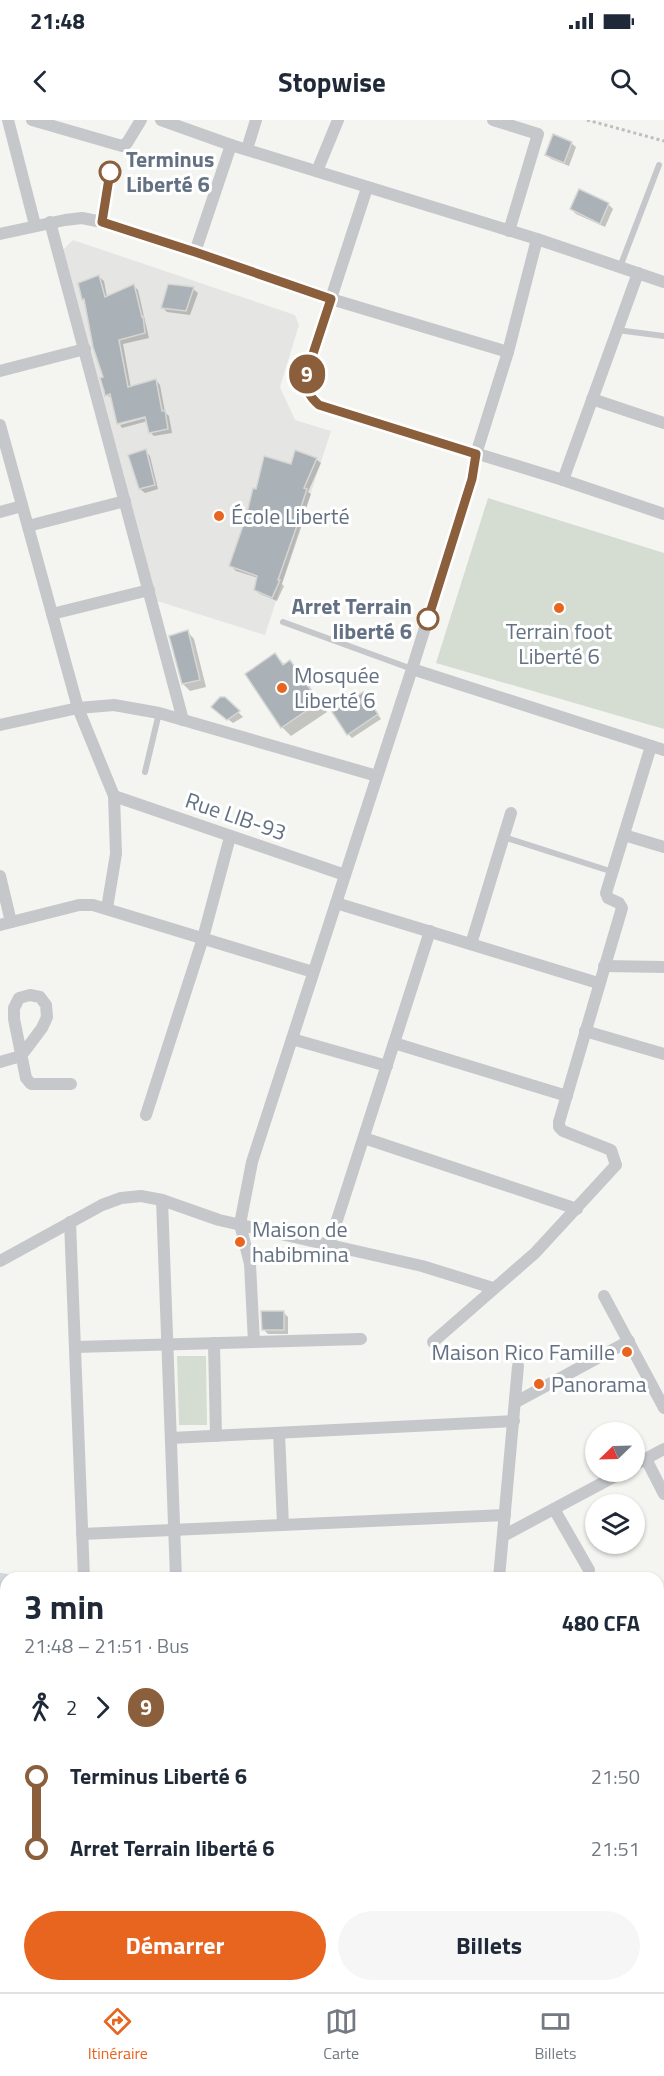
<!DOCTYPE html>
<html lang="fr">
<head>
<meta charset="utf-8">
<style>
	:root { --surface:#fff; --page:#f6f6f7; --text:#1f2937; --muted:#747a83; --line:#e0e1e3; --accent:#e7651f }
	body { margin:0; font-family:"Titillium Web",sans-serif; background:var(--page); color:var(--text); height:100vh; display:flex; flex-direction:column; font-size:22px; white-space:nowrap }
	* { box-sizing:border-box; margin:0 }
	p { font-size:20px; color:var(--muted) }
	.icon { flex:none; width:33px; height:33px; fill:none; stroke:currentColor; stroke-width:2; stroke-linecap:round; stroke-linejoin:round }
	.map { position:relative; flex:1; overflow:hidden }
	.side { position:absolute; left:0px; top:1452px; width:664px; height:420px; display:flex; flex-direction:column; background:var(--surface); border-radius:18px 18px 0 0; box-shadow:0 2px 4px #0004 }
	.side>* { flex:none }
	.badge { padding:0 12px; border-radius:20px; font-size:21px; line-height:39px }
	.needle { width:39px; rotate:247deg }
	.controls { position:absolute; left:585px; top:1302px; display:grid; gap:12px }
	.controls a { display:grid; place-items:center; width:60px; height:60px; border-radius:50%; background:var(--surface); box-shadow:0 2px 4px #0004; font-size:30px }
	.map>.badge { position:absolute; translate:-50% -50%; box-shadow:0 0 0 3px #fff }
	.legs { display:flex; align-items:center; gap:9px; height:66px; padding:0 24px; font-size:20px }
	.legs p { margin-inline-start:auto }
	.headline { display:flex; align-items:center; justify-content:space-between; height:102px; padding:0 24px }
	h1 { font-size:33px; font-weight:700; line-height:45px }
	.primary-button { display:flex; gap:12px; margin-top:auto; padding:12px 24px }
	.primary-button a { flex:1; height:69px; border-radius:36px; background:var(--accent); color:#fff; font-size:24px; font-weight:700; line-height:69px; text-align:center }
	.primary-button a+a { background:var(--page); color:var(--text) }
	ul { padding:0 24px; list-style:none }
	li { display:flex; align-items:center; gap:21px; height:72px; font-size:22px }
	li i { display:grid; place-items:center; width:9px; height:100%; margin:0 8px; background:currentColor }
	li i::after { content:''; width:15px; height:15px; margin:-8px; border:4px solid; border-radius:50%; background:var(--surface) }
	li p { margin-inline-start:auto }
	li:first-child i { background:linear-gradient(#0000 50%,currentColor 0) }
	li:last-child i { background:linear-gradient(currentColor 50%,#0000 0) }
	.status { display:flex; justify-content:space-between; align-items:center; height:42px; padding:0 30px; background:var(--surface); direction:ltr }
	.status svg { height:16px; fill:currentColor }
	header { display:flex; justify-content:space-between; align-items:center; height:78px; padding:0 24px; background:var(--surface); font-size:27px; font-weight:700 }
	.menu { display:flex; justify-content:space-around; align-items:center; height:84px; border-top:2px solid var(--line); background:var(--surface); font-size:16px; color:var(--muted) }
	.menu a { display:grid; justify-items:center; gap:3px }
	.menu .active { color:var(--accent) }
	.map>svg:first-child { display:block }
	.built { fill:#e5e6e4 }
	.green { fill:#d5dcd2 }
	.shadow { fill:#0003 }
	.building { fill:#aab1b7; stroke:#d6d6d4; stroke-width:1.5 }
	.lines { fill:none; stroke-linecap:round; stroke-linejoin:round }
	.path { stroke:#bcbec0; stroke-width:3; stroke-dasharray:3 3; stroke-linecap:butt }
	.lane { stroke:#c5c7cb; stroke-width:6 }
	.street { stroke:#c5c7cb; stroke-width:12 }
	.secondary { stroke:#d4d8dc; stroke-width:18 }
	.line-1-casing { stroke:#fff; stroke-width:14 }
	.line-1 { stroke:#8b5e3c; stroke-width:9 }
	.stop-1-dot { fill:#fff; stroke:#8b5e3c; stroke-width:3 }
	.poi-dot { fill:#e7651f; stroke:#fff; stroke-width:2 }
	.labels { text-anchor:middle; stroke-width:6; stroke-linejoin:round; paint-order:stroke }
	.stop-label { font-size:22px; font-weight:bold; fill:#637183; stroke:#fff; text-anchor:start }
	.poi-label { font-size:22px; fill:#637183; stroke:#fff; text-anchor:start }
	.street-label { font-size:22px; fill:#637183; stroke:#fff }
</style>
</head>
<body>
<div class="status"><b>21:48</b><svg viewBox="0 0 49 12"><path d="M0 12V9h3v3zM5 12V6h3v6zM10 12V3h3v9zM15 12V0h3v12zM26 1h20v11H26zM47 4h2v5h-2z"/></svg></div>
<header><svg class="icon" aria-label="back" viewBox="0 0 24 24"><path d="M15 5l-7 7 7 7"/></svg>Stopwise<svg class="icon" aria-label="search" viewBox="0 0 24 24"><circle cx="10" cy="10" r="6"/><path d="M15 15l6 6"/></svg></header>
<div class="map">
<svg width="664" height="1872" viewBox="0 0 664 1872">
	<rect width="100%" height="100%" fill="#f4f5f1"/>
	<path class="built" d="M 73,120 L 295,195 L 299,205 L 280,267 L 295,300 L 331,311 L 265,515 L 157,481 L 63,130 Z"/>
	<g class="green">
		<path d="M 488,378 L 664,433 L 664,609 L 436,543 Z"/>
		<path d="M 177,1236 L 206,1236 L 207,1305 L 179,1305 Z"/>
	</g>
	<g class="shadow">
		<path d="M 571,23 L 576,27 L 569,46 L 551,39 L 546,35 Z"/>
		<path d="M 580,71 L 609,85 L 613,89 L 605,107 L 576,94 L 571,89 Z"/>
		<path d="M 99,157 L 104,161 L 107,177 L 134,166 L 138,170 L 149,218 L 123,224 L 131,268 L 156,260 L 160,265 L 165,292 L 169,296 L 172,313 L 154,316 L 150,312 L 148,301 L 122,308 L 120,305 L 153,296 L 152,293 L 119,302 L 119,305 L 118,303 L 113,279 L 107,275 L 105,258 L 86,181 L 84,179 Z"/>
		<path d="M 193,169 L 198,173 L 190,195 L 167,192 L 162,187 Z"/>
		<path d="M 145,331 L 150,336 L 158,369 L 145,373 L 140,369 Z"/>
		<path d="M 316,339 L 321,343 L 308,372 L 311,374 L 301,404 L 302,405 L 282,464 L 284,466 L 277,481 L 260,474 L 255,470 L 258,458 L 236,451 L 231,446 L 257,371 L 292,346 Z"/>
		<path d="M 187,511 L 194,519 L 206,567 L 190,571 L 183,564 Z"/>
		<path d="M 275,535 L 285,545 L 290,542 L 299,551 L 327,592 L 291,616 L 282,607 Z"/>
		<path d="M 363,573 L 381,599 L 352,618 L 348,614 Z"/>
		<path d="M 224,578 L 243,597 L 233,603 L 217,591 Z"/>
		<path d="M 284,1193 L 288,1197 L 288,1214 L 268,1214 L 263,1209 Z"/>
		<path d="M 4,1786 L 6,1786 L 6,1811 Z"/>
	</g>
	<g class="building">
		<path d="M 553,14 L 572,22 L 564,43 L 545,35 Z"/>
		<path d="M 579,69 L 609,83 L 600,104 L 570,89 Z"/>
		<path d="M 99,155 L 105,177 L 134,164 L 142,197 L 143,196 L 145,213 L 119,220 L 128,267 L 156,259 L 162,291 L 165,290 L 168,309 L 149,313 L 145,297 L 117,304 L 110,274 L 105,276 L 104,271 L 100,258 L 103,257 L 93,227 L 84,179 L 82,180 L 78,163 Z"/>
		<path d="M 168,164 L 194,167 L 186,191 L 161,188 Z"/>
		<path d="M 146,329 L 155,365 L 139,369 L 128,335 Z"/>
		<path d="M 295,330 L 317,338 L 304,368 L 307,369 L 297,399 L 299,400 L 278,460 L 280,460 L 272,478 L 254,470 L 257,456 L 229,446 L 246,397 L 253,368 L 256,369 L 264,336 L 291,344 Z"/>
		<path d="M 188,510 L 200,560 L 182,564 L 169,516 Z"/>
		<path d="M 275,533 L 283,545 L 290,540 L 319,582 L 281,608 L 245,554 Z"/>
		<path d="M 363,572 L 378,594 L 347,615 L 332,592 Z"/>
		<path d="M 220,577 L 225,577 L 240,591 L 227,600 L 211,587 Z"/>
		<path d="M 261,1191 L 284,1191 L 284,1210 L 262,1210 Z"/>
	</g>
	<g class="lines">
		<path class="path" d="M 587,0 L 664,21"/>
		<g class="lane">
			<path d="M 102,102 L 110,52"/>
			<path d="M 620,147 L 659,45"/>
			<path d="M 617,210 L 664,216"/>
			<path d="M 283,502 L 412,549"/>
			<path d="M 145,652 L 159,593"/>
			<path d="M 504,717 L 613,752"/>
		</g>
		<g class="street">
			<path d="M 8,0 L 35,105"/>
			<path d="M 32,0 L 122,26 L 127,23 L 141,0"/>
			<path d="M 161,0 L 231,25 L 537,119 L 664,162"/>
			<path d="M 493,0 L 538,14 L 509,111"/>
			<path d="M 247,29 L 256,0"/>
			<path d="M 317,51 L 338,0"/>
			<path d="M 367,68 L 306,255 C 305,269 309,276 319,285 L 563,360 L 664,394"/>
			<path d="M 50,102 L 183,600"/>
			<path d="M 0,114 L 65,100 L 82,98 L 102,102 L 195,132 L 331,179 L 508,232"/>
			<path d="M 195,132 L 231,25"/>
			<path d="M 0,251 L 85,229"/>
			<path d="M 592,279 L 664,303"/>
			<path d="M 0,305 L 78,588 L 114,676 L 116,734 L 107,788"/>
			<path d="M 563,360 L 638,153"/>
			<path d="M 0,392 L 22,386"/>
			<path d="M 28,406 L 125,381"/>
			<path d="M 52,494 L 149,470"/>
			<path d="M 412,549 L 664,630"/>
			<path d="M 0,605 L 78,588 L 114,585 L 159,593 L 377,656"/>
			<path d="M 114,676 L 345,755"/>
			<path d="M 624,715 L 664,727"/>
			<path d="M 0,756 L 11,802"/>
			<path d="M 336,783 L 598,863"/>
			<path d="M 0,805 L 79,785 L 93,785 L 313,852"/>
			<path d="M 471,824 L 511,693"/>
			<path d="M 604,846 L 664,847"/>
			<path d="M 585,911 L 664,934"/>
			<path d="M 292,919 L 387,946"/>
			<path d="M 394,923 L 567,976"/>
			<path d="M 0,942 L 21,936 L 42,908 L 47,897 L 46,885 L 40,877 L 30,875 L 19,878 L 14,888 L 14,899 L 26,958 L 31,964 L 71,964"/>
			<path d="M 146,995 L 203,818 L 230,717"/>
			<path d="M 364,1018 L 577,1089"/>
			<path d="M 162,1080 L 176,1458"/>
			<path d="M 70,1102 L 84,1458"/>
			<path d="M 329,1125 L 430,811"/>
			<path d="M 0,1141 L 102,1085 L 121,1078 L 141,1076 L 162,1080 L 219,1100 L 422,1146 L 493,1168"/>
			<path d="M 604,1176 L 664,1288"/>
			<path d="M 254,1222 L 250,1144 L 240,1104 L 252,1042 L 412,549 L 472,359 L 476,334 L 508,232 L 537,119"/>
			<path d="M 433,1222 L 535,1133 L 616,1045 L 611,1030 L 563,1011 L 559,1007 L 559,1002 L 622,788 L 619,783 L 608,778 L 606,773 L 651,626"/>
			<path d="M 214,1223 L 216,1316"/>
			<path d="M 75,1227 L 361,1219"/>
			<path d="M 516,1282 L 629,1221"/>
			<path d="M 279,1313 L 283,1405"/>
			<path d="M 171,1318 L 514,1301"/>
			<path d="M 646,1339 L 664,1374"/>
			<path d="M 634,1345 L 664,1329"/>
			<path d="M 554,1389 L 589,1450"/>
			<path d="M 82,1414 L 505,1395"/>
			<path d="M 503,1416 L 623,1352"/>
			<path d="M 499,1458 L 518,1246"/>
			<path d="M 658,1569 L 664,1572"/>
			<path d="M 0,1693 L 6,1692"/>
			<path d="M 658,1769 L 664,1751"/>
			<path d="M 658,1804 L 664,1806"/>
			<path d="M 144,1866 L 144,1872"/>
			<path d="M 238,1866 L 248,1872"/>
			<path d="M 347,1872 L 349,1866"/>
			<path d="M 488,1872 L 490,1866"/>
			<path d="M 626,1872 L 628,1866"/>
		</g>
		<g class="secondary">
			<path d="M 0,1462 L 6,1463"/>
			<path d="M 658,1656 L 664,1659"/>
		</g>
	</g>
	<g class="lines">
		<g class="line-1-casing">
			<path id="line-1" d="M 110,52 L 102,102 L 195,132 L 331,179 L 306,255 C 305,269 309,276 319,285 L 476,334 L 472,359 L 428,499"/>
		</g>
		<use href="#line-1" class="line-1"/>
	</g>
	<g class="stop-1-dot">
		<circle cx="110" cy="52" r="10"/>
		<circle cx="428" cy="499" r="10"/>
	</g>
	<g class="poi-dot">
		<circle cx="219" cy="396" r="6"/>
		<circle cx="559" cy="488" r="6"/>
		<circle cx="282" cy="568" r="6"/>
		<circle cx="240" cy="1122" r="6"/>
		<circle cx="627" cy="1232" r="6"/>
		<circle cx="539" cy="1264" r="6"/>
	</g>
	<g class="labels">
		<g class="stop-label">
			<text x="126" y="47">Terminus<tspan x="126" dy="25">Liberté 6</tspan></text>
			<text x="412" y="494" text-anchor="end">Arret Terrain<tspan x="412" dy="25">liberté 6</tspan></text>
		</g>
		<g class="poi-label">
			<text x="231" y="404">École Liberté</text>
			<text x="559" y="519" text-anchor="middle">Terrain foot<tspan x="559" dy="25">Liberté 6</tspan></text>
			<text x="294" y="563">Mosquée<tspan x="294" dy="25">Liberté 6</tspan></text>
			<text x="252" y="1117">Maison de<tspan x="252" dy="25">habibmina</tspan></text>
			<text x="615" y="1240" text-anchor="end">Maison Rico Famille</text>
			<text x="551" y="1272">Panorama</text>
		</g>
		<g class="street-label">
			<text transform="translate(236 696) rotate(19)" y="8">Rue LIB-93</text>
		</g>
	</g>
</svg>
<div class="controls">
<a><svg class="needle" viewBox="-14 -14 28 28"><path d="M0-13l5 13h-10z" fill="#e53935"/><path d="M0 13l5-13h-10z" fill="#747a83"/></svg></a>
<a><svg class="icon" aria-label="layers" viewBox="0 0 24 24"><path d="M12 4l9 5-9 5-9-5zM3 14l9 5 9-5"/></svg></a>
</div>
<b class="badge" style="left:307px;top:254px;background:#8b5e3c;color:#fff">9</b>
<section class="side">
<div class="headline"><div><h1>3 min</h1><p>21:48 – 21:51 · Bus</p></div><b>480 CFA</b></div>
<div class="legs"><svg class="icon" aria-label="walk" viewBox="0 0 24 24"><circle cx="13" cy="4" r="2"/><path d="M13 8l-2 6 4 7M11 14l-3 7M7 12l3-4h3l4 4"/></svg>2<svg class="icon" aria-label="forward" viewBox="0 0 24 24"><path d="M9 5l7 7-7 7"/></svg><b class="badge" style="background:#8b5e3c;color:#fff">9</b></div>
<ul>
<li><i style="color:#8b5e3c"></i><b>Terminus Liberté 6</b><p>21:50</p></li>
<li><i style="color:#8b5e3c"></i><b>Arret Terrain liberté 6</b><p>21:51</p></li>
</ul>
<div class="primary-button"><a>Démarrer</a><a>Billets</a></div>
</section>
</div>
<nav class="menu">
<a class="active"><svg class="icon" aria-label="directions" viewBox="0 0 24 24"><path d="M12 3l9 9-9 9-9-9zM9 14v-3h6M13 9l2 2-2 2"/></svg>Itinéraire</a>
<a><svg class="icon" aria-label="map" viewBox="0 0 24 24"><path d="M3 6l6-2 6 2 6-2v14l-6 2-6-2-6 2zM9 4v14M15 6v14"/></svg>Carte</a>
<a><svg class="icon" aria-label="tickets" viewBox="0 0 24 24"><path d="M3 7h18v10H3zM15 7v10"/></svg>Billets</a>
</nav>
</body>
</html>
